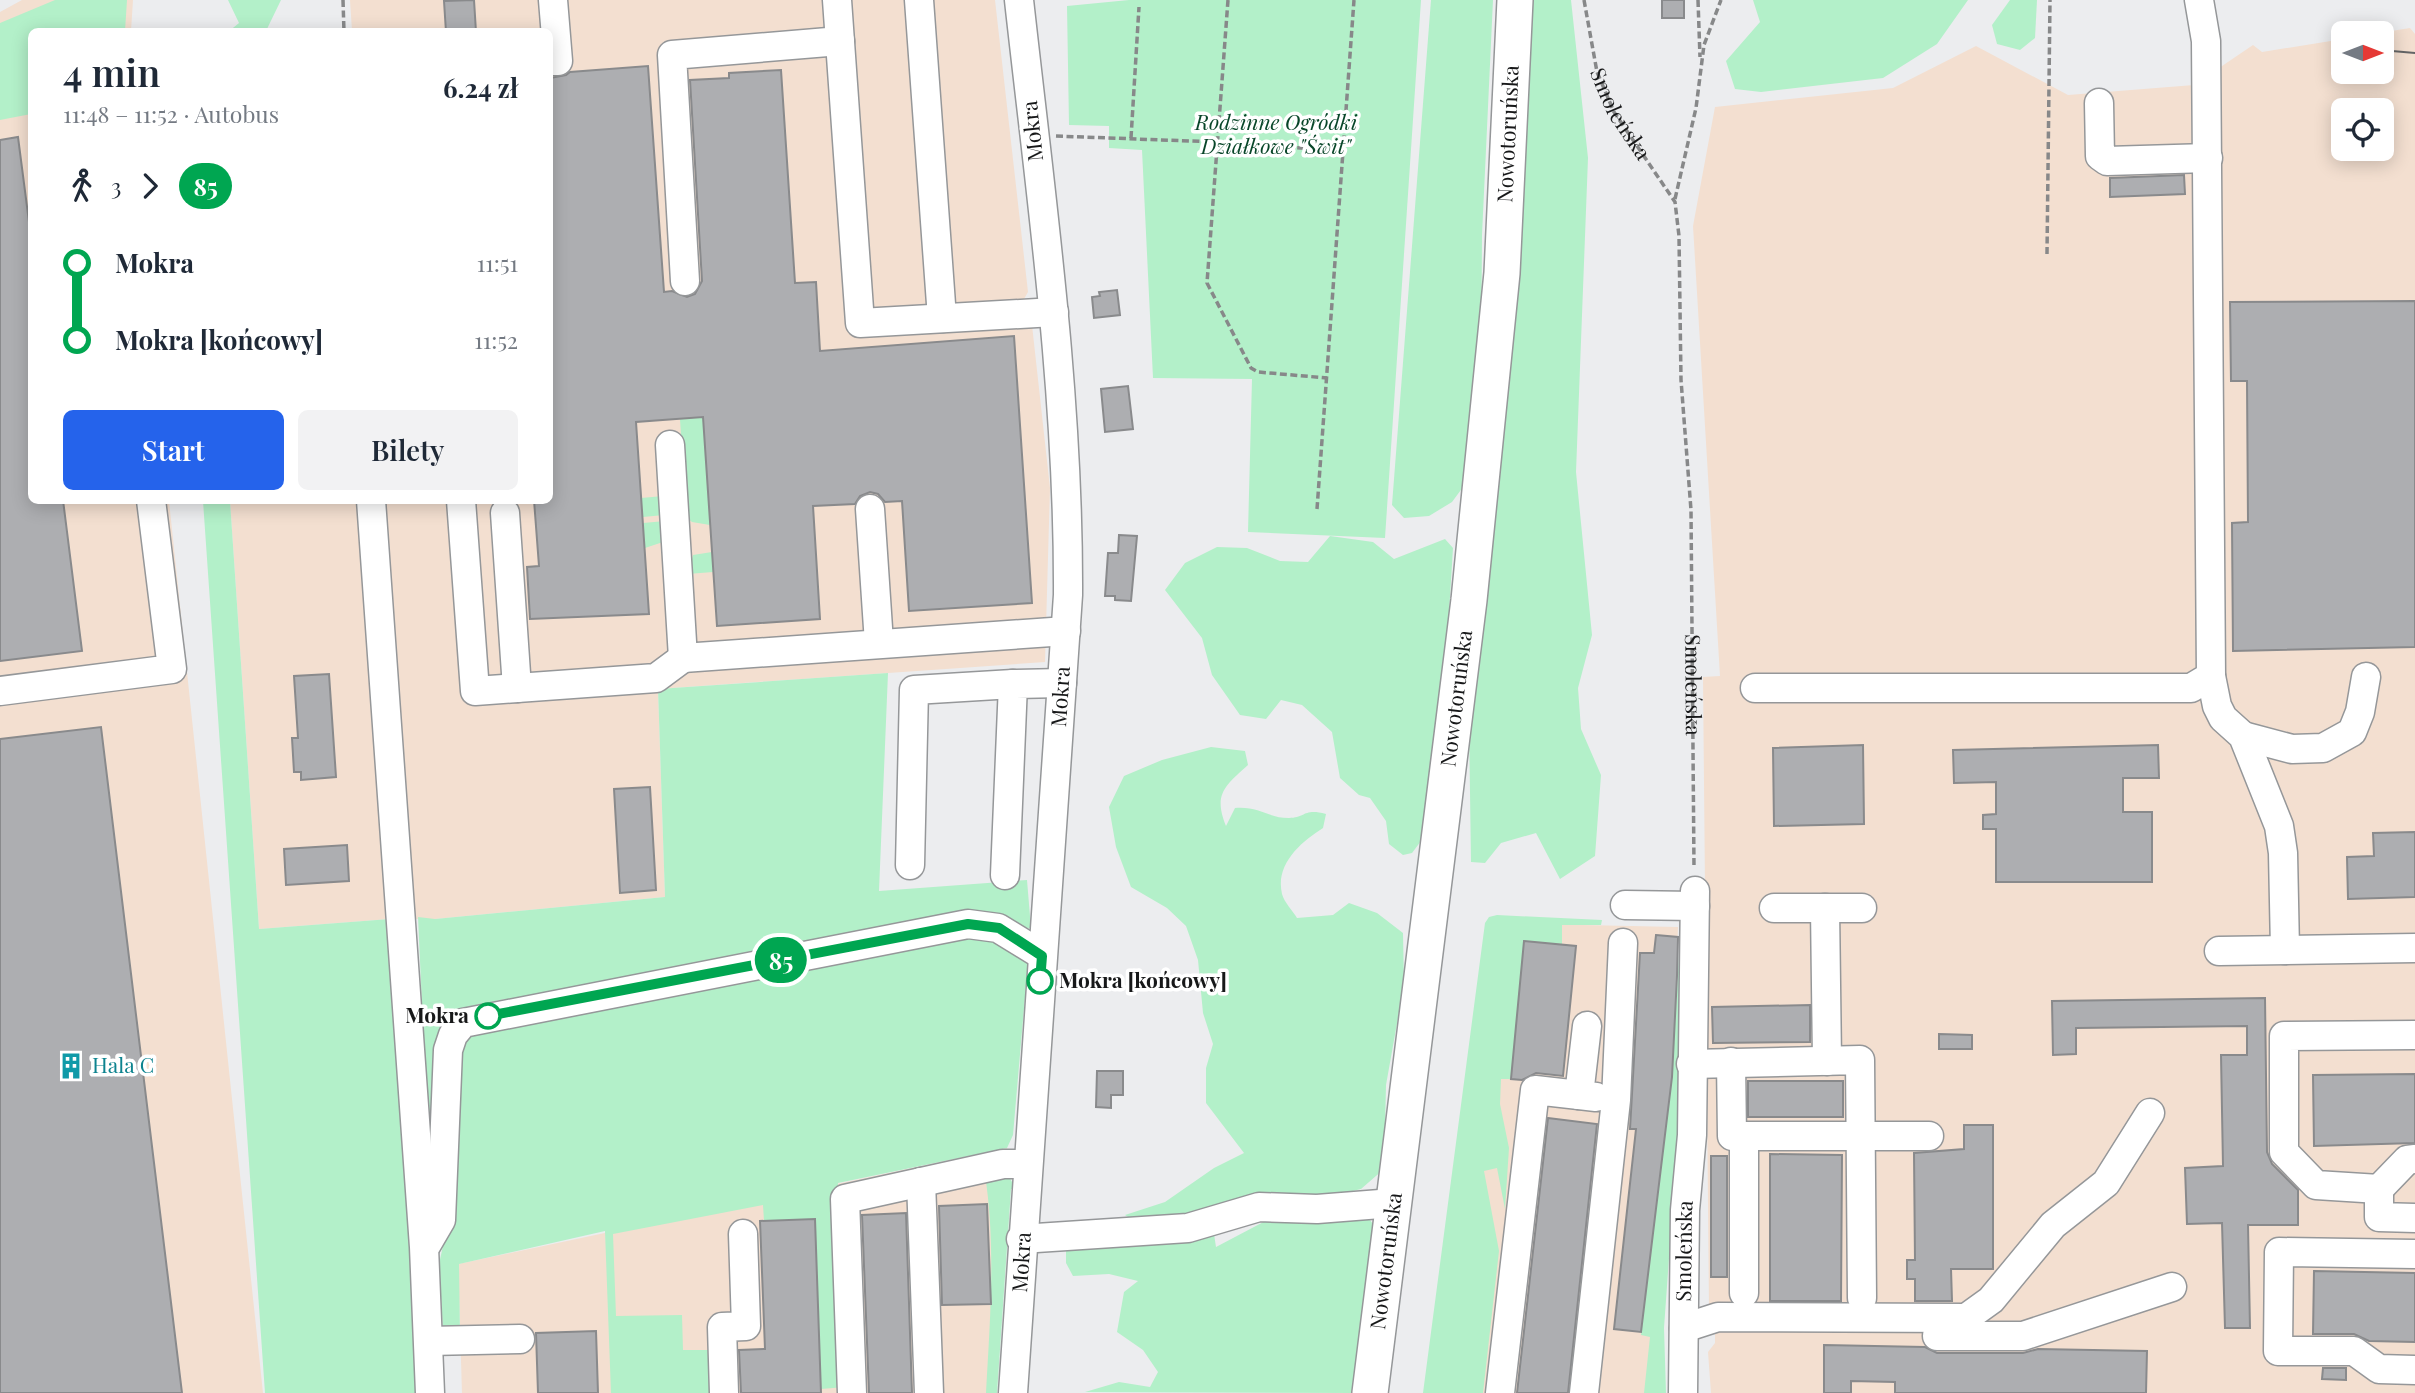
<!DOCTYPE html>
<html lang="pl">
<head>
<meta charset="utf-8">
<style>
	:root { --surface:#fff; --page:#f2f2f3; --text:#1f2937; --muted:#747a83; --accent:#2563eb }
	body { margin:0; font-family:"Playfair Display",serif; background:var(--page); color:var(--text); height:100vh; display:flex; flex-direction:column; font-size:26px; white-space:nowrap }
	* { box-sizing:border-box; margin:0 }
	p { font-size:23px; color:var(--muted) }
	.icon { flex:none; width:38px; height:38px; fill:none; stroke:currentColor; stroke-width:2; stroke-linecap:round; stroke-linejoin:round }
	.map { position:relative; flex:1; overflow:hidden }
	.sheet { position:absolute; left:28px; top:28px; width:525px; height:476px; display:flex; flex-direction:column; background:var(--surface); border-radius:10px; box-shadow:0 4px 18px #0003 }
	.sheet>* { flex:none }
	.badge { padding:0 14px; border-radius:23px; font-size:24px; line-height:46px }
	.needle { width:46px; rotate:90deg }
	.fabs { position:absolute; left:2331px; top:21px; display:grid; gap:14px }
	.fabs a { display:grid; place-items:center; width:63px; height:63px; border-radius:10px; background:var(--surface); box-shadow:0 4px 18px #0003; font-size:35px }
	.map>.badge { position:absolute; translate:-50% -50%; box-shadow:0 0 0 4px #fff }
	.legs { display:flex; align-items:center; gap:10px; height:77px; padding:0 35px; font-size:23px }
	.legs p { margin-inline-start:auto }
	.headline { display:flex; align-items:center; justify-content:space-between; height:119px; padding:0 35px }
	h1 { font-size:38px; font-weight:600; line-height:52px }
	.action { display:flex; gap:14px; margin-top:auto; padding:14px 35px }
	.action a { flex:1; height:80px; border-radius:10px; background:var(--accent); color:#fff; font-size:28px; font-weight:600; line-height:80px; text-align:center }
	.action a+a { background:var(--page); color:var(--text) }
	ul { padding:0 35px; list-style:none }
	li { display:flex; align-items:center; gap:24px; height:77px; font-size:26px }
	li i { display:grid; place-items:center; width:10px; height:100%; margin:0 9px; background:currentColor }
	li i::after { content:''; width:18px; height:18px; margin:-9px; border:5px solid; border-radius:50%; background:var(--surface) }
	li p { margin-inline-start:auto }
	li:first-child i { background:linear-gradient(#0000 50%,currentColor 0) }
	li:last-child i { background:linear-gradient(currentColor 50%,#0000 0) }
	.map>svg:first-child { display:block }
	.industrial { fill:#f3dfd0; fill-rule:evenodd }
	.green { fill:#b3f0c9 }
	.building { fill:#adaeb1; stroke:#898a8c; stroke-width:2 }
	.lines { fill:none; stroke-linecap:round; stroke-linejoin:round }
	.minor-casing { stroke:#959799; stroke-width:31 }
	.major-casing { stroke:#959799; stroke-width:38 }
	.path { stroke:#878889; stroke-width:3.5; stroke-dasharray:7 3.5; stroke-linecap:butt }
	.minor { stroke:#fff; stroke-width:28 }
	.major { stroke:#fff; stroke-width:35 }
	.tram { stroke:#646566; stroke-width:2 }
	.line-1-casing { stroke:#fff; stroke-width:16 }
	.line-1 { stroke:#00a651; stroke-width:10 }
	.stop-1-dot { fill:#fff; stroke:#00a651; stroke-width:3.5 }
	.labels { text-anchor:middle; stroke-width:7; stroke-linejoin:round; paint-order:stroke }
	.street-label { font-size:21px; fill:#171819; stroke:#fff }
	.park-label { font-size:21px; font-style:italic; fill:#084629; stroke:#fff }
	.stop-label { font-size:21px; font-weight:bold; fill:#171819; stroke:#fff; text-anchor:start }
	.culture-label { font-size:21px; fill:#0d838f; stroke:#fff; text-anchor:start }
</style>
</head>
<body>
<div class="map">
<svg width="2415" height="1393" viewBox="0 0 2415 1393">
	<rect width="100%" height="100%" fill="#ecedef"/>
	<g class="industrial">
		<path d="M 22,0 L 133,0 L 131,31 L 32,32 L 32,500 L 169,501 L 263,1393 L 0,1393 L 0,12 Z"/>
		<path d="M 350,0 L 995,0 L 1028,292 L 1024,299 L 1026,325 L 1032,325 L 1050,488 L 1045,662 L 658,689 L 665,897 L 435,919 L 390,919 L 259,929 L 230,501 L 550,500 L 550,32 L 352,31 Z"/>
		<path d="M 2410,28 L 2415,34 L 2415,1393 L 1711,1393 L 1708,1352 L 1715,1343 L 1715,1310 L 1709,1309 L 1703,677 L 1720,676 L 1693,226 L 1715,107 L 1893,88 L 1976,46 L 2068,95 L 2194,85 L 2253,45 L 2262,52 L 2343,39 L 2343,72 L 2382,72 L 2382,33 L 2379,33 ZM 2343,110 L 2382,110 L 2382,149 L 2343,149 Z"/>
		<path d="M 1493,923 L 1678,927 L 1672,1077 L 1646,1310 L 1654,1332 L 1648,1393 L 1429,1393 Z"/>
		<path d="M 1007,1148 L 987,1393 L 462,1393 L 458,1264 Z"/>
	</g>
	<g class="green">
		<path d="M 55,0 L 127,0 L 125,31 L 32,32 L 31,114 L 0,120 L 0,23 Z"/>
		<path d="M 228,0 L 281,0 L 266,31 L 228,32 L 239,23 Z"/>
		<path d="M 1129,0 L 1421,0 L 1385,538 L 1248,532 L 1252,379 L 1153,378 L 1142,150 L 1109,148 L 1109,126 L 1069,125 L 1067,6 Z"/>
		<path d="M 1431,0 L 1493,0 L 1482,235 L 1481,367 L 1466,483 L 1452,502 L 1429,516 L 1404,518 L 1392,505 Z"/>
		<path d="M 1528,0 L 1571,0 L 1588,158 L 1576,472 L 1592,635 L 1578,688 L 1581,729 L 1601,775 L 1595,856 L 1560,879 L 1536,833 L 1501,843 L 1485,863 L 1471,862 L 1469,722 Z"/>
		<path d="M 1753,0 L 1968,0 L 1937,44 L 1883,78 L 1761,92 L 1735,89 L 1726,61 L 1760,22 Z"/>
		<path d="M 2010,0 L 2037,0 L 2035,38 L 2020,50 L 1997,44 L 1992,25 Z"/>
		<path d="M 703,417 L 710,525 L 692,522 L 686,517 L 680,419 Z"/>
		<path d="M 663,496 L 664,515 L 643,517 L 641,498 Z"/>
		<path d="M 203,501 L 230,501 L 259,929 L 390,919 L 419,1393 L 265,1393 Z"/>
		<path d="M 665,521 L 666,541 L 645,548 L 643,523 Z"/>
		<path d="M 1330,536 L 1373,542 L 1394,559 L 1445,539 L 1453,548 L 1442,727 L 1424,837 L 1412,853 L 1403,855 L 1389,844 L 1386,821 L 1370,798 L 1359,795 L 1340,778 L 1332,732 L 1302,705 L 1281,700 L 1266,719 L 1240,715 L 1212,675 L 1202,638 L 1165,590 L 1185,563 L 1217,547 L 1247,548 L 1280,561 L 1308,562 Z"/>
		<path d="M 712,552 L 713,572 L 688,574 L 693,555 Z"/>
		<path d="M 888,673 L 879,891 L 1027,880 L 1031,928 L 508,1005 L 505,999 L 447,1011 L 437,1191 L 431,1202 L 418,917 L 435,919 L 665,897 L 658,689 Z"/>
		<path d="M 1211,747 L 1245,751 L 1248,765 C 1225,786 1213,794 1226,826 L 1235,808 C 1259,806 1268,818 1289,818 C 1306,818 1303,808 1326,814 L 1323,828 C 1301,842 1275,864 1282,894 C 1284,902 1293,911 1297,918 L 1333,915 L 1349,903 L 1377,913 L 1403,933 L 1404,984 L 1386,1085 L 1384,1169 L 1361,1189 L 1320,1199 L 1136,1222 L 1125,1215 L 1165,1202 L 1214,1168 L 1244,1153 L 1206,1103 L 1206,1068 L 1213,1044 L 1203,1013 L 1198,960 L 1186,926 L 1167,908 L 1131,887 L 1116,847 L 1109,807 L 1124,776 L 1162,760 Z"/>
		<path d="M 1497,915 L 1602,920 L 1601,925 L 1562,925 L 1562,944 L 1524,941 L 1511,1079 L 1501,1079 L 1500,1104 L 1509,1148 L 1505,1209 L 1497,1168 L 1484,1171 L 1499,1251 L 1483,1393 L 1423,1393 L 1485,923 L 1489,917 Z"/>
		<path d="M 973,932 L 991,936 L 1028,962 L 1013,1135 L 1007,1148 L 838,1183 L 845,1387 L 821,1389 L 764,1221 L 763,1205 L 613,1234 L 616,1316 L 682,1315 L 683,1350 L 708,1350 L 714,1356 L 717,1393 L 611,1393 L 605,1231 L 459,1264 L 460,1336 L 443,1329 L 439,1264 L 448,1223 L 462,1034 Z"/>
		<path d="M 1679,955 L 1685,962 L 1679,1118 L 1664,1328 L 1666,1393 L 1644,1393 L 1650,1337 L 1641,1335 L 1672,1077 Z"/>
		<path d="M 985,1175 L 1008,1175 L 1016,1189 L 1011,1189 L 997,1393 L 986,1393 C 990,1321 996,1244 985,1175 Z"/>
		<path d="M 1367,1215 L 1379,1234 L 1355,1393 L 1085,1392 L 1119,1382 L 1150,1387 L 1158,1372 L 1143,1350 L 1117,1332 L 1124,1292 L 1138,1281 L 1109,1274 L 1073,1276 L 1066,1263 L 1066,1250 L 1214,1234 L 1216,1247 L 1271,1218 Z"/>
	</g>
	<g class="building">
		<path d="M 474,0 L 476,32 L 446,32 L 444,1 Z"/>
		<rect x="1662" y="0" width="22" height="18"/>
		<path d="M 648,66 L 664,292 L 672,291 L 687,297 L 695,294 L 702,281 L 690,80 L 729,78 L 729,73 L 781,70 L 795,283 L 816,282 L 820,351 L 1014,336 L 1032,603 L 909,611 L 902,501 L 885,502 L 878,494 L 870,492 L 860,496 L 855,504 L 813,506 L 820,619 L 717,626 L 703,417 L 636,422 L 649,614 L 530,619 L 527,567 L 539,566 L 534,500 L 550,500 L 550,78 L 566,75 L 570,72 Z"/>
		<path d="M 18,137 L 32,245 L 32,500 L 63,500 L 82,651 L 0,661 L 0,140 Z"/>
		<path d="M 2184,175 L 2185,194 L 2110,197 L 2110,178 Z"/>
		<path d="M 1117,290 L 1120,315 L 1094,318 L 1092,297 L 1100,296 L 1099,292 Z"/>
		<path d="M 2415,301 L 2415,647 L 2233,651 L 2232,523 L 2248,522 L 2247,381 L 2231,381 L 2230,302 Z"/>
		<path d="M 1128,386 L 1133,429 L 1105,432 L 1101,389 Z"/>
		<path d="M 1119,535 L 1137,536 L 1131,601 L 1115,600 L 1115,596 L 1105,596 L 1108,553 L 1118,553 Z"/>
		<path d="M 329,674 L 336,777 L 301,780 L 301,772 L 294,772 L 292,738 L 298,738 L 294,676 Z"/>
		<path d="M 101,727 L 182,1393 L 0,1393 L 0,739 Z"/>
		<path d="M 1863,745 L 1864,824 L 1774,826 L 1773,748 Z"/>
		<path d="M 2158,745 L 2159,778 L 2123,778 L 2123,812 L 2152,812 L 2152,882 L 1996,882 L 1996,829 L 1983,829 L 1983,815 L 1996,814 L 1996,782 L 1954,783 L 1953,750 Z"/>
		<path d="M 650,787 L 656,890 L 620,893 L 614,789 Z"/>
		<path d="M 2415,832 L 2415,897 L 2348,899 L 2347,857 L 2374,856 L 2373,833 Z"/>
		<path d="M 347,845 L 349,881 L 286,885 L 284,849 Z"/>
		<path d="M 1656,935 L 1678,937 L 1677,976 L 1672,1077 L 1641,1332 L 1614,1329 L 1636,1129 L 1630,1129 L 1640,953 L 1654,953 Z"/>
		<path d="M 1524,941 L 1576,946 L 1563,1076 L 1536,1073 L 1522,1080 L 1511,1079 Z"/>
		<path d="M 2265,998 L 2267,1152 L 2272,1164 L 2298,1190 L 2298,1225 L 2248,1225 L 2250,1328 L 2225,1328 L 2222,1223 L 2187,1224 L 2185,1168 L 2223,1166 L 2221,1055 L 2247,1055 L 2247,1026 L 2076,1028 L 2076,1054 L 2053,1055 L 2052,1001 Z"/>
		<path d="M 1810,1005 L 1810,1042 L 1713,1043 L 1712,1007 Z"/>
		<path d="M 1939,1034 L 1972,1035 L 1972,1049 L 1939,1049 Z"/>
		<path d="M 1097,1071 L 1123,1071 L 1123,1095 L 1111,1095 L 1111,1108 L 1096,1107 Z"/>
		<path d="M 2415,1074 L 2415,1143 L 2314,1146 L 2313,1075 Z"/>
		<rect x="1748" y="1081" width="95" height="36"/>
		<path d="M 1548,1118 L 1597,1124 L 1568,1393 L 1517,1393 Z"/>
		<path d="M 1964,1125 L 1993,1125 L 1993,1269 L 1951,1269 L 1952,1301 L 1915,1301 L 1915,1279 L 1907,1279 L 1907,1260 L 1915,1260 L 1914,1153 L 1964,1149 Z"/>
		<path d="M 1770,1154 L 1842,1155 L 1841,1301 L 1770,1301 Z"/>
		<rect x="1711" y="1156" width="16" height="121"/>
		<path d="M 987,1204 L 991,1304 L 942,1305 L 939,1206 Z"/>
		<path d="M 906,1213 L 912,1393 L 869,1393 L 862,1215 Z"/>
		<path d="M 815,1219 L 821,1393 L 741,1393 L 739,1350 L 765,1349 L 760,1221 Z"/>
		<path d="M 2314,1271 L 2415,1273 L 2415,1342 L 2369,1341 L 2354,1334 L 2313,1334 Z"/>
		<path d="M 596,1331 L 598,1393 L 538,1393 L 536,1333 Z"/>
		<path d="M 1824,1345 L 1925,1347 L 1937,1353 L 2023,1353 L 2038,1349 L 2147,1351 L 2146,1393 L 1895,1393 L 1895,1382 L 1851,1381 L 1851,1393 L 1824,1393 Z"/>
		<path d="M 2323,1368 L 2346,1368 L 2346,1380 L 2322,1379 Z"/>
	</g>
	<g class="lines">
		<g class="minor-casing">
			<g id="minor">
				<path d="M 837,0 L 860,323 L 1054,312"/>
				<path d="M 919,0 L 942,318"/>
				<path d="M 550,61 L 558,61 L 553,0"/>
				<path d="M 2099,103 L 2100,156 L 2107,161 L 2208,158"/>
				<path d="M 685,281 L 672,55 L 840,41"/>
				<path d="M 670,445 L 683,658 L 1066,631"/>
				<path d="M 371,500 L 424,1247 L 430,1393"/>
				<path d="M 461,500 L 475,691 L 517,688"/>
				<path d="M 870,509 L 879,643"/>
				<path d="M 505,513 L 517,688 L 656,678 L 683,658"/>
				<path d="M 2211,676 L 2217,706 L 2223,718 L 2243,736 L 2279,826 L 2283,853 L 2285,950"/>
				<path d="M 1755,688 L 2191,688 L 2211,676 L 2206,41 L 2199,0"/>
				<path d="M 0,691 L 172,669 L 151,500"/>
				<path d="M 2243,736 L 2292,749 L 2323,748 L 2352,732 L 2360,712 L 2366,677"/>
				<path d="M 910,865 L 914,690 L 1013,684"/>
				<path d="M 1005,875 L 1013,684 L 1062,683"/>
				<path d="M 1625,905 L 1695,906"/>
				<path d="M 1774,908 L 1825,908 L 1827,1061"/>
				<path d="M 1825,908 L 1862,908"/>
				<path d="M 2219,951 L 2415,948"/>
				<path d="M 1587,1026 L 1579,1095 L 1596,1097"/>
				<path d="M 2415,1035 L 2284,1036 L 2284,1152 L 2316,1185 L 2379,1189 L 2407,1160 L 2415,1159"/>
				<path d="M 1731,1062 L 1732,1136"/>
				<path d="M 1691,1064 L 1860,1060 L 1862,1298"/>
				<path d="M 921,1182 L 929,1393"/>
				<path d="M 2379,1189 L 2379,1217 L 2415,1218"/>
				<path d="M 1021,1239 L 1188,1228 L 1259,1207 L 1317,1209 L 1393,1203"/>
				<path d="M 427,1244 L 441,1220 L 448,1050 L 453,1035 L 463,1023 L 968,924 L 998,928 L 1042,955"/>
				<path d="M 2415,1254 L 2279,1252 L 2278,1351 L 2354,1351 L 2379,1369 L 2415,1370"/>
				<path d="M 1744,1293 L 1744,1136 L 1929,1136"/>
				<path d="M 1684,1328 L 1718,1317 L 1966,1318 L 1991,1300 L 2053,1225 L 2106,1183 L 2150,1113"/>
				<path d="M 1937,1336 L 2023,1336 L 2172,1287"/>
				<path d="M 429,1341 L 520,1339"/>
				<path d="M 724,1393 L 722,1327 L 746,1326 L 743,1234"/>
				<path d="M 852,1393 L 845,1199 L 1003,1164 L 1027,1164"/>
				<path id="s2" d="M 1013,1393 L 1068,595 C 1069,395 1041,198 1019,0"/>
				<path d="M 1500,1393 L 1535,1090 L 1579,1095"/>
				<path d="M 1584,1393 L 1616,1100 L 1623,943"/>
				<path id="s3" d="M 1683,1393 L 1685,1210 L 1692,1135 L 1695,891"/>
			</g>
		</g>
		<g class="major-casing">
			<g id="major">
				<path id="s4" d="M 1370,1393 L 1469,600 L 1502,273 L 1515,0"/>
			</g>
		</g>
		<g class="path">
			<path d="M 343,0 L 344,32"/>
			<path d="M 1228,0 L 1207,283 L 1251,368 L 1258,372 L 1327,378"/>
			<path id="s1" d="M 1584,0 L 1597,72 L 1614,112 L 1675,202 L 1679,236 L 1681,380 L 1691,510 L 1694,868"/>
			<path d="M 1698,0 L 1700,57"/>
			<path d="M 1056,136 L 1217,142 L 1344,151"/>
			<path d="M 1131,138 L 1139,7"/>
			<path d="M 1675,199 L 1696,108 L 1704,45 L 1721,0"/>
			<path d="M 2047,254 L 2050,0"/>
			<path d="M 1317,509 L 1354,0"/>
		</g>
		<use href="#minor" class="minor"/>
		<use href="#major" class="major"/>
		<path class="tram" d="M 2392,51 L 2415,53"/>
	</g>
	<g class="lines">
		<g class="line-1-casing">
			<path id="line-1" d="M 488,1016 L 968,924 L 999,928 L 1042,956 L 1040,981"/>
		</g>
		<use href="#line-1" class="line-1"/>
	</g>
	<defs>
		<g id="building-bare" transform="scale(2.1)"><path d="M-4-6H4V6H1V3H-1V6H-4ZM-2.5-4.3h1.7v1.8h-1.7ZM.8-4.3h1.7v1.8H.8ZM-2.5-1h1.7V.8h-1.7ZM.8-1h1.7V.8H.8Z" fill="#0f9aa8" stroke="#fff" stroke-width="2.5" paint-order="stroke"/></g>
	</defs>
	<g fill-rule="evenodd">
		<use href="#building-bare" x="71" y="1066"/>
	</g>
	<g class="stop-1-dot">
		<circle cx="1040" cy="981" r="12"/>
		<circle cx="488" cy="1016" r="12"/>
	</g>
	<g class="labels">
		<g class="street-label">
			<text dy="7" stroke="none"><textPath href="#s1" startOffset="121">Smoleńska</textPath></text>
			<text transform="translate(1033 131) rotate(-96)" y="7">Mokra</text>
			<text dy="7" stroke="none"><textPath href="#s4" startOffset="1267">Nowotoruńska</textPath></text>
			<text dy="7" stroke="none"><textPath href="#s1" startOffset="709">Smoleńska</textPath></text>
			<text dy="7" stroke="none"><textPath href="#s2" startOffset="698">Mokra</textPath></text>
			<text dy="7" stroke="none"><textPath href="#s4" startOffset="700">Nowotoruńska</textPath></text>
			<text dy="7" stroke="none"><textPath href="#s3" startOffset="142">Smoleńska</textPath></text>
			<text dy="7" stroke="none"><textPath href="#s4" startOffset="133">Nowotoruńska</textPath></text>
			<text dy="7" stroke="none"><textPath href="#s2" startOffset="131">Mokra</textPath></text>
		</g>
		<g class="park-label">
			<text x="1276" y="130">Rodzinne Ogródki<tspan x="1276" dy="24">Działkowe "Świt"</tspan></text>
		</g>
		<g class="stop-label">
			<text x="1059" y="988">Mokra [końcowy]</text>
			<text x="469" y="1023" text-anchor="end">Mokra</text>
		</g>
		<g class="culture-label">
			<text x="92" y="1073">Hala C</text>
		</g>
	</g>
</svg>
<div class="fabs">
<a><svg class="needle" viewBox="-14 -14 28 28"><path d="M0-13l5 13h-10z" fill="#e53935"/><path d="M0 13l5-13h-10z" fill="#747a83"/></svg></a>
<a><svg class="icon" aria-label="locate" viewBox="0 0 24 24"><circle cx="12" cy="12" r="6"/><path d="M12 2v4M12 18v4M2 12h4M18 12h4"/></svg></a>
</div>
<b class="badge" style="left:781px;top:960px;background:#00a651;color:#fff">85</b>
<section class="sheet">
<div class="headline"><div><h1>4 min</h1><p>11:48 – 11:52 · Autobus</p></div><b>6.24 zł</b></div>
<div class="legs"><svg class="icon" aria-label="walk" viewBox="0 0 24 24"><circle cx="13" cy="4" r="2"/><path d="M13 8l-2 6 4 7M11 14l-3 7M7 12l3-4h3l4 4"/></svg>3<svg class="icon" aria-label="forward" viewBox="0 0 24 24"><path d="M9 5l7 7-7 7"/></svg><b class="badge" style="background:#00a651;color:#fff">85</b></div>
<ul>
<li><i style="color:#00a651"></i><b>Mokra</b><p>11:51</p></li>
<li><i style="color:#00a651"></i><b>Mokra [końcowy]</b><p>11:52</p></li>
</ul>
<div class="action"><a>Start</a><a>Bilety</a></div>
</section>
</div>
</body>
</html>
